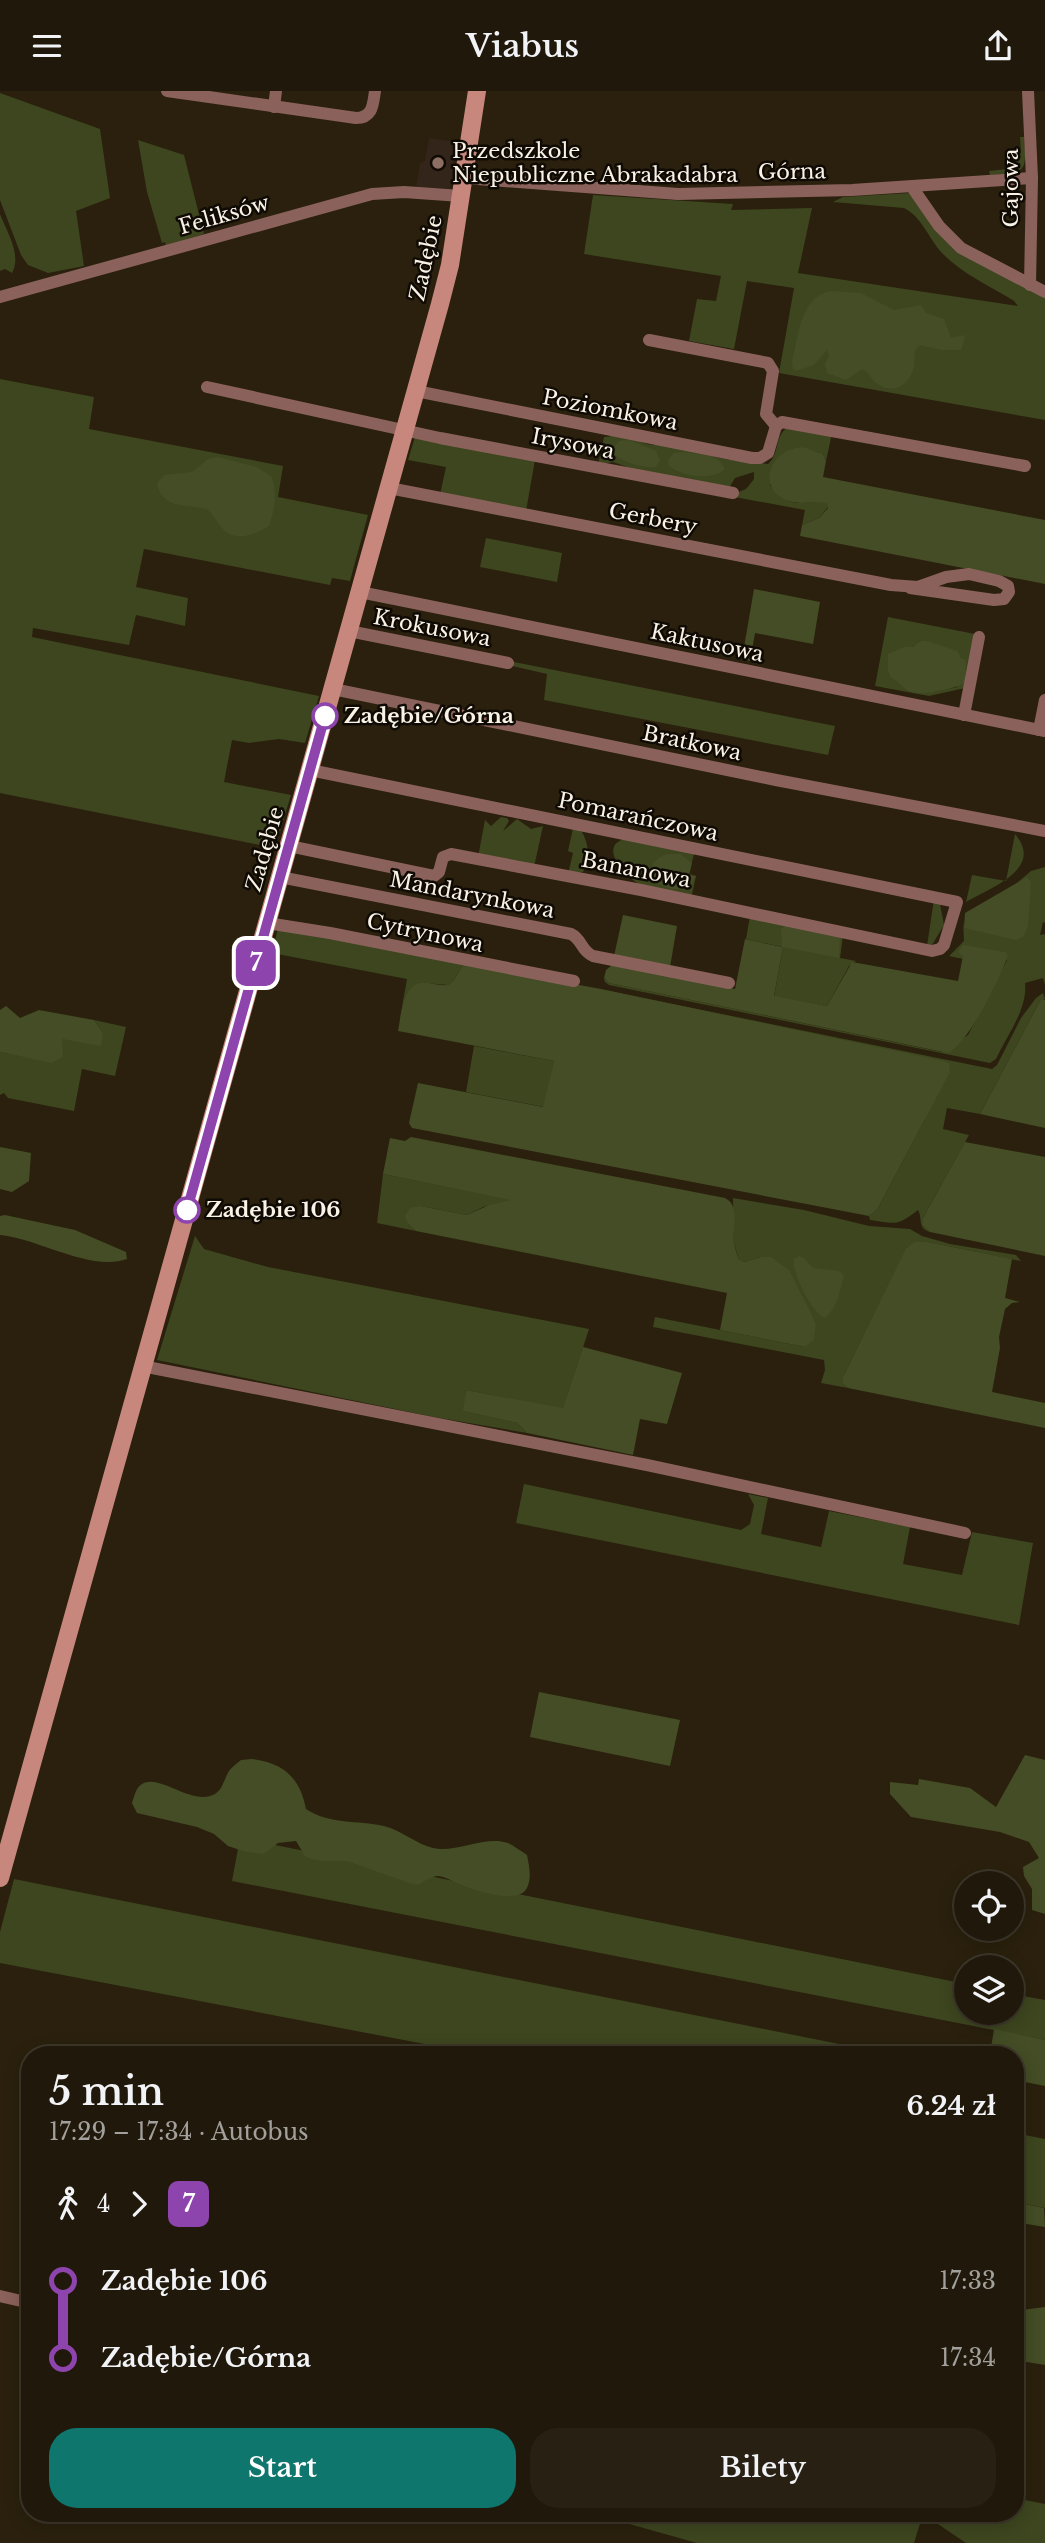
<!DOCTYPE html>
<html lang="pl">
<head>
<meta charset="utf-8">
<style>
	:root { --surface:#20180a; --page:#282113; --text:#f1f3f6; --muted:#a2a09c; --line:#3d372b; --accent:#0f766e }
	body { margin:0; font-family:"Libre Baskerville",serif; background:var(--page); color:var(--text); height:100vh; display:flex; flex-direction:column; font-size:26px; white-space:nowrap }
	* { box-sizing:border-box; margin:0 }
	p { font-size:23px; color:var(--muted) }
	.icon { flex:none; width:38px; height:38px; fill:none; stroke:currentColor; stroke-width:2; stroke-linecap:round; stroke-linejoin:round }
	.map { position:relative; flex:1; overflow:hidden }
	.drawer { position:absolute; left:21px; top:1955px; width:1003px; height:476px; display:flex; flex-direction:column; background:var(--surface); border-radius:28px; box-shadow:0 4px 18px #0003,0 0 0 2px var(--line) }
	.drawer>* { flex:none }
	.badge { padding:0 14px; border-radius:10px; font-size:24px; line-height:46px }
	.controls { position:absolute; left:954px; top:1780px; display:grid; gap:14px }
	.controls a { display:grid; place-items:center; width:70px; height:70px; border-radius:50%; background:var(--surface); box-shadow:0 4px 18px #0003,0 0 0 2px var(--line); font-size:35px }
	.map>.badge { position:absolute; translate:-50% -50%; box-shadow:0 0 0 4px #fff }
	.legs { display:flex; align-items:center; gap:10px; height:77px; padding:0 28px; font-size:23px }
	.legs p { margin-inline-start:auto }
	.headline { display:flex; align-items:center; justify-content:space-between; height:119px; padding:0 28px }
	h1 { font-size:38px; font-weight:600; line-height:52px }
	.button { display:flex; gap:14px; margin-top:auto; padding:14px 28px }
	.button a { flex:1; height:80px; border-radius:28px; background:var(--accent); color:#fff; font-size:28px; font-weight:600; line-height:80px; text-align:center }
	.button a+a { background:var(--page); color:var(--text) }
	ul { padding:0 28px; list-style:none }
	li { display:flex; align-items:center; gap:24px; height:77px; font-size:26px }
	li i { display:grid; place-items:center; width:10px; height:100%; margin:0 9px; background:currentColor }
	li i::after { content:''; width:18px; height:18px; margin:-9px; border:5px solid; border-radius:50%; background:var(--surface) }
	li p { margin-inline-start:auto }
	li:first-child i { background:linear-gradient(#0000 50%,currentColor 0) }
	li:last-child i { background:linear-gradient(currentColor 50%,#0000 0) }
	header { display:flex; justify-content:space-between; align-items:center; height:91px; padding:0 28px; background:var(--surface); font-size:32px; font-weight:600 }
	.map>svg:first-child { display:block }
	.education { fill:#34251a }
	.green { fill:#3d461f; fill-rule:evenodd }
	.forest { fill:#444d25 }
	.lines { fill:none; stroke-linecap:round; stroke-linejoin:round }
	.street { stroke:#8b625b; stroke-width:12 }
	.secondary { stroke:#c8877c; stroke-width:18 }
	.line-1-casing { stroke:#fff; stroke-width:16 }
	.line-1 { stroke:#8e44ad; stroke-width:10 }
	.education-dot { fill:#8d6e63; stroke:#0f0a04; stroke-width:2.5 }
	.stop-1-dot { fill:#fff; stroke:#8e44ad; stroke-width:3.5 }
	.labels { text-anchor:middle; stroke-width:5; stroke-linejoin:round; paint-order:stroke }
	.poi-label { font-size:21px; fill:#f9f2e6; stroke:#0f0a04; text-anchor:start }
	.street-label { font-size:21px; fill:#f9f2e6; stroke:#0f0a04 }
	.stop-label { font-size:21px; font-weight:bold; fill:#f9f2e6; stroke:#0f0a04; text-anchor:start }
</style>
</head>
<body>
<header><svg class="icon" aria-label="menu" viewBox="0 0 24 24"><path d="M4 6h16M4 12h16M4 18h16"/></svg>Viabus<svg class="icon" aria-label="share" viewBox="0 0 24 24"><path d="M12 15V3M7 8l5-5 5 5M5 13v7h14v-7"/></svg></header>
<div class="map">
<svg width="1045" height="2452" viewBox="0 0 1045 2452">
	<rect width="100%" height="100%" fill="#2a200d"/>
	<path class="education" d="M 429,47 L 457,51 L 450,98 L 416,97 L 420,72 L 425,70 Z"/>
	<g class="green">
		<path d="M 0,2 L 100,38 L 110,107 L 76,120 L 84,175 L 48,182 L 28,174 L 21,164 L 0,109 Z"/>
		<path d="M 1020,46 L 1024,46 C 1027,82 1026,82 990,84 L 989,80 L 1007,78 L 1021,62 Z"/>
		<path d="M 138,49 L 184,64 L 204,143 L 166,155 L 165,151 L 162,152 L 147,101 Z"/>
		<path d="M 910,102 L 938,141 L 1045,205 L 1045,329 L 779,282 L 794,197 L 747,190 L 734,258 L 689,250 L 697,208 L 716,210 L 721,185 L 584,163 L 593,104 L 733,113 L 731,119 L 812,117 L 798,182 L 1018,215 L 1014,210 C 990,195 962,183 942,162 C 929,148 922,126 904,117 L 833,111 L 843,106 Z"/>
		<path d="M 0,123 C 7,141 22,164 12,182 L 5,178 L 0,180 Z"/>
		<path d="M 0,288 L 94,306 L 89,338 L 283,375 L 278,406 L 368,424 L 350,490 L 332,487 L 330,494 L 144,458 L 136,496 L 188,507 L 185,535 L 136,524 L 129,554 L 33,537 L 32,546 L 319,605 L 305,652 L 279,648 L 249,652 L 232,649 L 224,691 L 291,704 L 275,757 L 0,702 Z"/>
		<path d="M 788,336 L 832,342 L 826,370 L 823,363 C 806,357 797,355 782,363 L 770,394 C 791,421 801,409 827,411 L 828,416 L 819,427 L 802,434 L 805,419 L 729,405 L 746,398 L 754,388 L 754,381 L 735,387 L 729,397 L 641,381 L 613,371 L 598,374 L 604,346 C 608,346 611,345 615,344 C 632,342 644,359 661,352 L 724,368 L 768,373 C 780,363 774,345 788,336 Z"/>
		<path d="M 415,346 L 535,369 L 526,420 L 440,404 L 446,376 L 408,369 Z"/>
		<path d="M 486,447 L 562,462 L 557,491 L 480,476 Z"/>
		<path d="M 888,526 L 975,543 L 965,597 L 929,605 L 875,595 ZM 924,549 L 961,567 L 957,596 L 934,601 L 901,593 L 898,589 L 901,558 L 906,555 L 914,557 L 918,551 Z"/>
		<path d="M 509,570 L 835,635 L 828,664 L 544,609 L 547,583 L 508,574 Z"/>
		<path d="M 501,726 L 507,727 L 509,730 L 503,740 L 517,728 L 531,738 L 543,735 L 534,776 L 478,766 L 485,729 L 491,735 Z"/>
		<path d="M 573,737 L 581,739 C 589,753 591,768 583,781 L 568,783 L 573,762 L 568,760 Z"/>
		<path d="M 1015,743 C 1045,778 990,797 966,811 L 972,784 L 1006,790 Z"/>
		<path d="M 625,748 L 695,759 L 689,783 L 696,785 L 691,808 C 676,804 658,801 643,795 C 628,789 596,755 625,748 Z"/>
		<path d="M 1045,776 L 1045,832 L 1043,831 L 1040,844 L 1045,843 L 1045,894 L 1043,887 L 1025,892 C 1028,918 1007,944 996,968 L 990,972 L 609,894 L 605,891 L 604,887 L 609,892 L 942,961 L 968,944 L 1007,869 L 963,865 L 963,868 L 949,865 L 964,850 L 963,829 L 964,837 L 1031,780 Z"/>
		<path d="M 934,808 L 940,813 L 944,834 L 932,854 L 927,855 Z"/>
		<path d="M 750,825 L 843,844 L 840,867 L 856,870 L 849,875 L 827,915 L 774,906 L 783,856 L 746,848 Z"/>
		<path d="M 278,837 L 464,873 L 453,890 L 448,894 L 424,892 L 406,905 L 402,916 L 407,888 L 272,862 Z"/>
		<path d="M 589,896 L 992,978 L 997,974 L 1021,927 L 1036,907 L 1043,902 L 1045,909 L 1041,908 L 980,1023 L 947,1017 L 943,1038 L 969,1044 L 923,1127 L 923,1135 L 930,1141 C 917,1137 923,1128 918,1119 C 898,1135 896,1133 870,1129 L 869,1125 L 877,1119 L 924,1030 L 948,972 Z"/>
		<path d="M 94,929 L 126,936 L 115,985 L 82,978 L 74,1020 L 8,1007 L 4,1002 L 0,1004 L 0,961 L 51,971 L 62,948 L 103,942 Z"/>
		<path d="M 474,955 L 554,970 L 544,1016 L 466,1001 Z"/>
		<path d="M 383,1083 L 512,1109 L 483,1116 L 467,1124 L 421,1115 L 408,1133 L 416,1140 L 377,1132 Z"/>
		<path d="M 733,1107 L 804,1119 L 869,1135 L 910,1138 L 922,1145 L 950,1153 L 1016,1164 L 1021,1170 L 928,1151 L 907,1156 L 843,1286 L 843,1293 L 848,1297 L 821,1292 L 825,1279 L 824,1269 L 653,1236 L 655,1226 L 805,1256 L 816,1232 L 800,1205 L 761,1166 L 744,1171 L 739,1170 L 734,1152 Z"/>
		<path d="M 195,1145 L 204,1158 L 268,1176 L 589,1238 L 563,1318 L 466,1299 L 464,1320 L 517,1332 L 527,1342 L 434,1326 L 157,1269 Z"/>
		<path d="M 524,1393 L 741,1439 L 750,1433 L 754,1414 L 748,1403 L 768,1407 L 761,1443 L 821,1456 L 829,1420 L 910,1436 L 903,1473 L 962,1484 L 972,1441 L 1033,1452 L 1019,1534 L 516,1432 Z"/>
		<path d="M 240,1747 L 966,1893 L 966,1922 L 1012,1922 L 1012,1903 L 1045,1909 L 1045,1949 L 232,1790 Z"/>
		<path d="M 14,1788 L 889,1963 L 477,1963 L 0,1872 L 0,1841 Z"/>
		<path d="M 1015,2042 L 1045,2048 L 1045,2117 L 1015,2111 Z"/>
		<path d="M 1015,2407 L 1045,2413 L 1045,2452 L 966,2452 L 923,2423 L 914,2452 L 697,2452 L 590,2422 L 1015,2422 Z"/>
	</g>
	<g class="forest">
		<path d="M 832,200 L 861,202 L 894,219 L 921,214 L 926,222 L 944,228 L 951,247 L 963,244 L 965,246 L 961,259 L 941,259 L 920,254 L 915,259 C 914,264 915,270 914,275 C 910,296 889,306 873,289 C 869,284 869,281 862,278 L 846,289 L 827,282 L 825,273 L 829,265 L 827,259 L 814,274 L 796,280 L 793,278 L 792,271 C 798,247 800,204 832,200 Z"/>
		<path d="M 629,349 L 656,360 L 660,369 L 656,376 C 643,377 624,372 614,363 L 614,357 L 619,350 Z"/>
		<path d="M 803,356 L 823,363 L 826,370 L 823,386 L 1045,429 L 1045,493 L 800,445 L 802,434 L 819,427 L 828,417 L 827,412 C 810,409 795,417 779,405 C 764,394 768,373 782,363 C 789,358 796,357 803,356 Z"/>
		<path d="M 684,361 C 699,364 719,362 725,378 C 712,390 683,386 669,375 L 668,369 L 674,362 Z"/>
		<path d="M 218,366 L 257,376 L 272,386 C 277,404 275,417 269,435 C 255,443 240,451 225,440 C 217,433 214,423 206,418 C 187,413 161,418 157,392 L 164,384 L 192,381 L 208,368 Z"/>
		<path d="M 754,498 L 820,511 L 813,553 L 755,542 L 750,570 L 742,568 Z"/>
		<path d="M 924,549 L 957,560 L 961,567 L 966,569 L 965,592 C 953,598 922,606 909,600 C 902,597 899,589 891,587 L 888,579 L 888,563 L 906,555 L 914,556 L 918,551 Z"/>
		<path d="M 667,763 L 680,763 L 692,772 L 689,784 L 696,785 L 690,796 C 675,801 664,797 652,788 C 650,774 654,768 667,763 Z"/>
		<path d="M 1027,786 L 1031,791 L 1028,835 L 1024,845 L 1016,849 L 964,837 L 965,822 Z"/>
		<path d="M 623,824 L 677,835 L 670,876 L 614,865 Z"/>
		<path d="M 787,834 L 834,843 L 840,847 L 839,867 L 783,856 L 774,905 L 827,915 L 852,871 L 958,890 L 963,865 L 958,861 L 963,854 L 1005,861 L 1008,864 C 1001,886 968,953 948,962 L 609,892 L 604,887 L 606,879 L 612,874 L 735,898 L 745,848 L 782,856 L 781,838 Z"/>
		<path d="M 464,873 L 601,898 L 944,970 L 949,972 L 950,981 L 877,1119 L 869,1125 L 412,1037 L 409,1032 L 418,992 L 543,1016 L 554,970 L 398,940 C 401,925 402,896 420,892 C 429,891 439,895 448,894 L 453,890 Z"/>
		<path d="M 1041,908 L 1045,909 L 1045,1037 L 980,1023 Z"/>
		<path d="M 6,915 L 20,927 L 39,919 L 94,929 L 103,942 L 101,955 L 62,948 L 63,966 L 51,972 L 0,961 L 0,919 Z"/>
		<path d="M 411,1046 L 725,1107 C 741,1115 732,1136 734,1152 C 735,1157 737,1164 739,1169 L 744,1171 L 761,1166 L 771,1166 L 789,1179 L 816,1232 L 814,1249 L 805,1256 L 720,1239 L 727,1202 L 416,1140 L 408,1133 L 405,1125 L 410,1117 L 421,1115 L 467,1124 L 489,1114 L 510,1109 L 383,1083 L 390,1047 L 405,1050 Z"/>
		<path d="M 965,1051 L 1045,1066 L 1045,1165 L 930,1141 L 923,1135 L 923,1127 Z"/>
		<path d="M 0,1056 L 31,1062 L 29,1090 L 12,1101 L 0,1098 Z"/>
		<path d="M 5,1124 L 75,1139 L 126,1161 L 127,1168 C 90,1181 37,1147 0,1144 L 0,1125 Z"/>
		<path d="M 915,1151 L 928,1151 L 1012,1168 L 1005,1207 L 1020,1211 L 1012,1212 L 1005,1218 L 999,1246 L 1000,1257 L 992,1301 L 1045,1312 L 1045,1337 L 848,1297 L 843,1293 L 843,1286 L 906,1157 Z"/>
		<path d="M 799,1165 L 804,1167 L 813,1177 L 839,1180 L 844,1185 C 840,1198 837,1220 824,1227 C 812,1221 791,1181 794,1168 Z"/>
		<path d="M 583,1256 L 682,1282 L 667,1333 L 640,1328 L 633,1364 L 527,1342 L 517,1332 L 463,1320 L 466,1299 L 563,1317 Z"/>
		<path d="M 539,1601 L 680,1629 L 670,1675 L 530,1646 Z"/>
		<path d="M 1025,1664 L 1045,1669 L 1045,1823 L 1032,1819 L 1032,1798 L 1024,1785 L 1023,1776 L 1039,1767 L 1029,1751 L 1000,1741 L 911,1726 L 890,1703 L 890,1691 L 918,1694 L 919,1688 L 970,1697 L 996,1716 Z"/>
		<path d="M 252,1668 C 284,1672 300,1687 306,1718 C 330,1734 357,1729 384,1735 C 401,1739 416,1753 433,1757 C 457,1762 485,1744 508,1752 C 514,1755 521,1760 527,1764 C 529,1774 532,1787 527,1797 C 519,1814 477,1800 464,1795 C 456,1792 446,1786 438,1785 C 431,1785 424,1791 418,1794 L 412,1793 L 347,1770 L 322,1770 L 311,1768 L 305,1765 L 296,1750 L 278,1752 L 264,1763 L 246,1761 L 228,1755 L 214,1743 L 197,1736 L 137,1722 L 132,1712 C 134,1706 136,1696 142,1693 C 160,1682 192,1716 215,1703 C 223,1698 224,1688 229,1680 C 232,1676 237,1672 241,1669 Z"/>
		<path d="M 994,1938 L 1045,1949 L 1045,1995 L 1015,1989 L 1015,1964 L 990,1963 Z"/>
		<path d="M 1015,2111 L 1044,2117 L 1045,2136 L 1015,2131 Z"/>
		<path d="M 1045,2216 L 1045,2274 L 1015,2269 L 1015,2220 Z"/>
	</g>
	<g class="lines">
		<g class="street">
			<path d="M 167,0 L 356,27 C 373,27 373,13 375,0"/>
			<path d="M 1028,0 L 1032,87 L 1030,194"/>
			<path d="M 274,16 L 276,0"/>
			<path d="M 464,87 L 678,103 L 852,99 L 1032,87"/>
			<path d="M 912,96 L 939,135 L 961,157 L 1045,201"/>
			<path d="M 0,206 L 372,103 L 404,101 L 461,105"/>
			<path d="M 649,249 L 768,272 L 773,280 L 766,323 L 776,335"/>
			<path d="M 207,296 L 440,347 L 733,402"/>
			<path d="M 416,300 L 752,367 L 760,367 L 768,362 L 776,335 L 782,331 L 1025,375"/>
			<path d="M 389,397 L 891,494 L 918,496 L 946,486 L 969,483 L 999,490 L 1008,495 L 1009,501 L 1004,508 L 994,509 L 910,497"/>
			<path d="M 360,501 L 1045,640"/>
			<path d="M 349,540 L 508,572"/>
			<path d="M 333,598 L 776,689 L 1045,740"/>
			<path d="M 964,624 L 979,546"/>
			<path d="M 1039,639 L 1045,609"/>
			<path d="M 289,755 L 434,785 L 439,781 L 443,766 L 451,763 L 641,799 L 932,860 L 940,858 L 944,854 L 957,811 L 310,679"/>
			<path d="M 280,786 L 571,843 C 582,848 581,860 593,865 L 729,892"/>
			<path d="M 267,832 L 330,842 L 574,890"/>
			<path d="M 142,1275 L 647,1374 L 965,1442"/>
			<path d="M 0,2205 L 30,2212"/>
		</g>
		<path class="secondary" d="M 0,1787 L 440,213 L 450,174 L 477,0"/>
	</g>
	<g class="lines">
		<g class="line-1-casing">
			<path id="line-1" d="M 187,1119 L 325,625"/>
		</g>
		<use href="#line-1" class="line-1"/>
	</g>
	<circle class="education-dot" cx="438" cy="72" r="7"/>
	<g class="stop-1-dot">
		<circle cx="325" cy="625" r="12"/>
		<circle cx="187" cy="1119" r="12"/>
	</g>
	<g class="labels">
		<g class="poi-label">
			<text x="452" y="67">Przedszkole<tspan x="452" dy="24">Niepubliczne Abrakadabra</tspan></text>
		</g>
		<g class="street-label">
			<text transform="translate(792 81) rotate(-1)" y="7">Górna</text>
			<text transform="translate(1011 97) rotate(-90)" y="7">Gajowa</text>
			<text transform="translate(224 124) rotate(-16)" y="7">Feliksów</text>
			<text transform="translate(426 167) rotate(-78)" y="7">Zadębie</text>
			<text transform="translate(610 319) rotate(11)" y="7">Poziomkowa</text>
			<text transform="translate(573 353) rotate(11)" y="7">Irysowa</text>
			<text transform="translate(653 428) rotate(11)" y="7">Gerbery</text>
			<text transform="translate(432 537) rotate(11)" y="7">Krokusowa</text>
			<text transform="translate(707 552) rotate(12)" y="7">Kaktusowa</text>
			<text transform="translate(692 652) rotate(12)" y="7">Bratkowa</text>
			<text transform="translate(638 726) rotate(12)" y="7">Pomarańczowa</text>
			<text transform="translate(265 758) rotate(-74)" y="7">Zadębie</text>
			<text transform="translate(636 779) rotate(11)" y="7">Bananowa</text>
			<text transform="translate(472 804) rotate(11)" y="7">Mandarynkowa</text>
			<text transform="translate(425 842) rotate(12)" y="7">Cytrynowa</text>
		</g>
		<g class="stop-label">
			<text x="344" y="632">Zadębie/Górna</text>
			<text x="206" y="1126">Zadębie 106</text>
		</g>
	</g>
</svg>
<div class="controls">
<a><svg class="icon" aria-label="locate" viewBox="0 0 24 24"><circle cx="12" cy="12" r="6"/><path d="M12 2v4M12 18v4M2 12h4M18 12h4"/></svg></a>
<a><svg class="icon" aria-label="layers" viewBox="0 0 24 24"><path d="M12 4l9 5-9 5-9-5zM3 14l9 5 9-5"/></svg></a>
</div>
<b class="badge" style="left:256px;top:872px;background:#8e44ad;color:#fff">7</b>
<section class="drawer">
<div class="headline"><div><h1>5 min</h1><p>17:29 – 17:34 · Autobus</p></div><b>6.24 zł</b></div>
<div class="legs"><svg class="icon" aria-label="walk" viewBox="0 0 24 24"><circle cx="13" cy="4" r="2"/><path d="M13 8l-2 6 4 7M11 14l-3 7M7 12l3-4h3l4 4"/></svg>4<svg class="icon" aria-label="forward" viewBox="0 0 24 24"><path d="M9 5l7 7-7 7"/></svg><b class="badge" style="background:#8e44ad;color:#fff">7</b></div>
<ul>
<li><i style="color:#8e44ad"></i><b>Zadębie 106</b><p>17:33</p></li>
<li><i style="color:#8e44ad"></i><b>Zadębie/Górna</b><p>17:34</p></li>
</ul>
<div class="button"><a>Start</a><a>Bilety</a></div>
</section>
</div>
</body>
</html>
